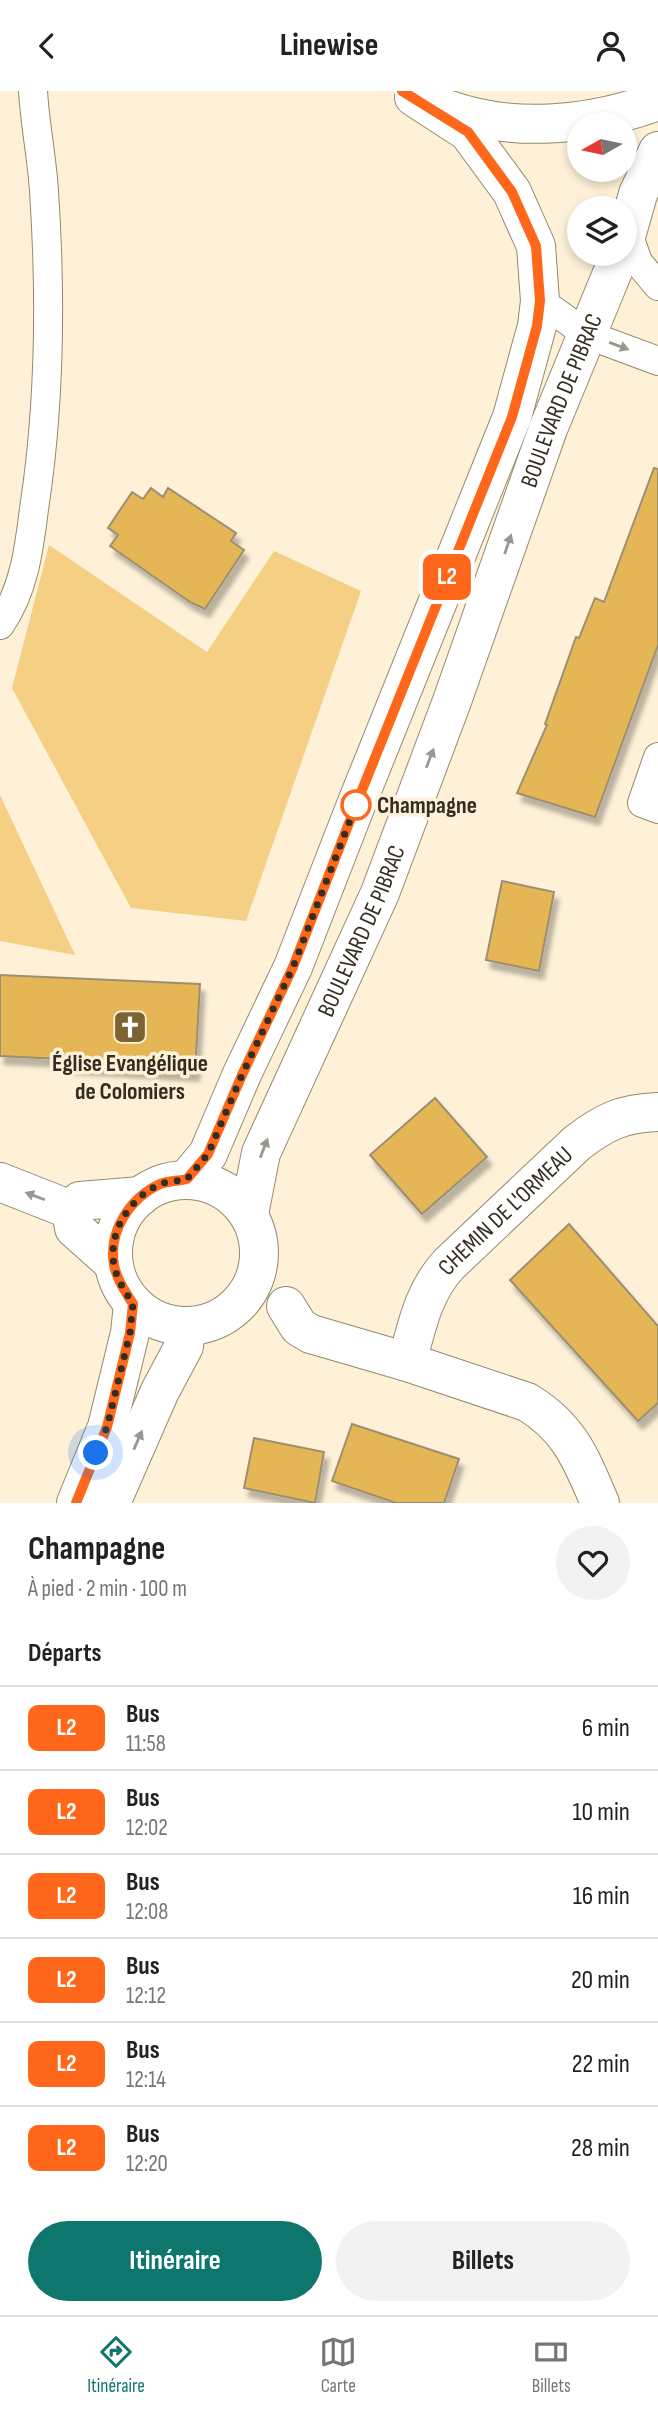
<!DOCTYPE html>
<html lang="fr">
<head>
<meta charset="utf-8">
<style>
	:root { --surface:#fff; --page:#f2f2f2; --text:#222; --muted:#767676; --line:#e0e0e0; --accent:#0f766e }
	body { margin:0; font-family:"Sofia Sans Condensed",sans-serif; background:var(--page); color:var(--text); height:100vh; display:flex; flex-direction:column; font-size:26px; white-space:nowrap }
	* { box-sizing:border-box; margin:0 }
	p { font-size:23px; color:var(--muted) }
	.icon { flex:none; width:38px; height:38px; fill:none; stroke:currentColor; stroke-width:2; stroke-linecap:round; stroke-linejoin:round }
	.map { position:relative; height:1412px; overflow:hidden }
	.drawer { display:flex; flex-direction:column; background:var(--surface); flex:1 }
	.drawer>* { flex:none }
	.badge { padding:0 14px; border-radius:10px; font-size:24px; line-height:46px }
	.needle { width:46px; rotate:261deg }
	.tools { position:absolute; left:567px; top:21px; display:grid; gap:14px }
	.tools a { display:grid; place-items:center; width:70px; height:70px; border-radius:50%; background:var(--surface); box-shadow:0 4px 10px #0003; font-size:35px }
	.you { position:absolute; width:35px; height:35px; margin:-18px; border:5px solid #fff; border-radius:50%; background:#1a73e8; box-shadow:0 0 0 10px #1a73e833 }
	.map>.badge { position:absolute; translate:-50% -50%; box-shadow:0 0 0 4px #fff }
	h2 { padding:0 28px; font-size:26px; line-height:63px }
	.round { display:grid; place-items:center; flex:none; width:74px; height:74px; border-radius:37px; background:var(--page) }
	.headline { display:flex; align-items:center; justify-content:space-between; height:119px; padding:0 28px }
	h1 { font-size:33px; font-weight:700; line-height:52px }
	.cta { display:flex; gap:14px; margin-top:auto; padding:14px 28px }
	.cta a { flex:1; height:80px; border-radius:42px; background:var(--accent); color:#fff; font-size:28px; font-weight:700; line-height:80px; text-align:center }
	.cta a+a { background:var(--page); color:var(--text) }
	ul { padding:0; list-style:none }
	li { display:flex; align-items:center; gap:21px; height:84px; padding:0 28px; border-top:2px solid var(--line) }
	li div { flex:1 }
	li b { display:block; font-size:26px }
	li em { font-style:normal }
	li .badge { min-width:77px; font-weight:700; text-align:center }
	header { display:flex; justify-content:space-between; align-items:center; height:91px; padding:0 28px; background:var(--surface); font-size:32px; font-weight:700 }
	.tab-bar { display:flex; justify-content:space-around; align-items:center; height:98px; border-top:2px solid var(--line); background:var(--surface); font-size:19px; color:var(--muted) }
	.tab-bar a { display:grid; justify-items:center; gap:4px }
	.tab-bar .active { color:var(--accent) }
	.map>svg:first-child { display:block }
	.green { fill:#f5cf83 }
	.building { fill:#e4b656; stroke:#9e8f72; stroke-width:2; filter:url(#shadow) }
	.lines { fill:none; stroke-linecap:round; stroke-linejoin:round }
	.service-casing { stroke:#96886b; stroke-width:30 }
	.pedestrian-casing { stroke:#96886b; stroke-width:40 }
	.minor-casing { stroke:#96886b; stroke-width:40 }
	.tertiary-casing { stroke:#96886b; stroke-width:40 }
	.service { stroke:#fff; stroke-width:28 }
	.pedestrian { stroke:#fff; stroke-width:38 }
	.minor { stroke:#fff; stroke-width:38 }
	.tertiary { stroke:#fff; stroke-width:38 }
	.oneway { fill:#9a9690 }
	.line-casing { stroke:#fff; stroke-width:16 }
	.line { stroke:#ff671b; stroke-width:10 }
	.walk { stroke:#342e22; stroke-width:7; stroke-dasharray:0 12.6 }
	.stop-dot { fill:#fff; stroke:#ff671b; stroke-width:3.5 }
	.labels { text-anchor:middle; stroke-width:7; stroke-linejoin:round; paint-order:stroke }
	.street-label { font-size:24px; fill:#342e22; stroke:#fef1d8 }
	.stop-label { font-size:24px; font-weight:bold; fill:#342e22; stroke:#fef1d8; text-anchor:start }
	.poi-label { font-size:24px; font-weight:bold; fill:#342e22; stroke:#fef1d8 }
</style>
</head>
<body>
<header><svg class="icon" aria-label="back" viewBox="0 0 24 24"><path d="M15 5l-7 7 7 7"/></svg>Linewise<svg class="icon" aria-label="person" viewBox="0 0 24 24"><circle cx="12" cy="8" r="4"/><path d="M4 21q1-7 8-7t8 7"/></svg></header>
<div class="map">
<svg width="658" height="1412" viewBox="0 0 658 1412">
	<defs>
		<filter id="shadow"><feDropShadow dx="4.5" dy="8" stdDeviation="2" flood-color="#0004"/></filter>
	</defs>
	<rect width="100%" height="100%" fill="#fef1d8"/>
	<g class="green">
		<path d="M 49,454 L 207,561 L 274,460 L 361,500 L 246,830 L 131,817 L 12,597 Z"/>
		<path d="M 0,704 L 75,864 L 0,850 Z"/>
	</g>
	<g class="building">
		<path d="M 654,377 L 658,378 L 658,554 L 595,726 L 517,702 L 547,634 L 545,633 L 576,546 L 579,547 L 595,507 L 604,511 Z"/>
		<path d="M 151,397 L 163,406 L 168,397 L 236,442 L 231,450 L 244,459 L 205,518 L 190,511 L 110,455 L 118,444 L 108,437 L 132,401 L 143,408 Z"/>
		<path d="M 502,790 L 554,801 L 539,880 L 486,869 Z"/>
		<path d="M 0,884 L 200,893 L 195,982 L 61,974 L 61,968 L 0,965 Z"/>
		<path d="M 435,1007 L 487,1066 L 422,1123 L 370,1064 Z"/>
		<path d="M 569,1133 L 658,1235 L 658,1312 L 638,1330 L 510,1189 Z"/>
		<path d="M 352,1333 L 459,1368 L 444,1412 L 396,1412 L 332,1390 Z"/>
		<path d="M 254,1347 L 324,1361 L 315,1412 L 244,1397 Z"/>
	</g>
	<g class="lines">
		<g class="service-casing">
			<g id="service">
				<path d="M 628,142 L 638,171 L 658,195"/>
				<path d="M 540,210 L 588,244 L 658,270"/>
				<path d="M 0,534 C 24,499 29,459 34,418 C 50,314 51,205 44,100 C 42,67 35,34 33,0"/>
				<path d="M 658,666 L 642,712 L 658,718"/>
			</g>
		</g>
		<g class="pedestrian-casing">
			<path id="pedestrian" d="M 286,1215 L 299,1236 L 311,1243"/>
		</g>
		<g class="minor-casing">
			<g id="minor">
				<path d="M 0,1091 L 71,1119"/>
				<path d="M 71,1119 L 80,1110 L 141,1105"/>
				<path d="M 71,1119 L 74,1137 L 113,1172"/>
				<path d="M 311,1243 L 407,1271"/>
				<path id="s1" d="M 600,1412 C 581,1368 570,1337 527,1311 L 407,1271 C 417,1235 423,1201 449,1173 L 577,1052 C 604,1031 623,1022 658,1021"/>
			</g>
		</g>
		<g class="tertiary-casing">
			<g id="tertiary">
				<path d="M 441,16 C 511,43 589,35 658,10"/>
				<path d="M 625,149 L 638,103 L 658,60"/>
				<path d="M 187,1088 L 208,1063 L 242,983 L 293,876 L 356,714 L 512,326 L 537,235 L 540,210 L 536,155 L 512,101 L 468,41 L 414,6"/>
				<circle cx="186" cy="1162" r="73"/>
				<path id="s2" d="M 249,1123 L 261,1062 L 380,802 L 452,610 L 548,338 L 620,163"/>
				<path d="M 76,1412 L 107,1336 L 130,1242 L 133,1213"/>
				<path d="M 111,1412 L 160,1300 L 184,1255 L 186,1236"/>
			</g>
		</g>
		<use href="#service" class="service"/>
		<use href="#pedestrian" class="pedestrian"/>
		<use href="#minor" class="minor"/>
		<use href="#tertiary" class="tertiary"/>
	</g>
	<defs><path id="oneway-solid" d="M-6-.8H1V-3.2L6.5 0L1 3.2V.8H-6Z" transform="scale(1.75)"/></defs>
	<g class="oneway">
		<use href="#oneway-solid" transform="translate(619 255) rotate(20)"/>
		<use href="#oneway-solid" transform="translate(508 453) rotate(-71)"/>
		<use href="#oneway-solid" transform="translate(430 667) rotate(-69)"/>
		<use href="#oneway-solid" transform="translate(264 1057) rotate(-69)"/>
		<use href="#oneway-solid" transform="translate(35 1105) rotate(-159)"/>
		<use href="#oneway-solid" transform="translate(138 1349) rotate(-66)"/>
	</g>
	<g class="lines">
		<g class="line-casing">
			<path id="line" d="M 76,1412 L 107,1336 L 130,1242 L 133,1213 C 125,1200 117,1189 114,1174 C 108,1140 130,1107 160,1093 C 168,1090 179,1090 187,1088 L 208,1063 L 242,984 L 293,876 L 356,714 L 512,326 L 537,235 L 540,210 L 536,155 L 512,101 L 468,41 L 402,0"/>
		</g>
		<use href="#line" class="line"/>
		<path class="walk" d="M 96,1362 L 107,1336 L 130,1242 L 133,1213 C 125,1200 117,1189 114,1174 C 108,1140 130,1107 160,1093 C 168,1090 179,1090 187,1088 L 208,1063 L 242,984 L 293,876 L 356,714"/>
	</g>
	<defs>
		<g id="church-square" transform="scale(1.75)"><rect x="-9" y="-9" width="18" height="18" rx="4" fill="#7b6333" stroke="#fef1d8"/><path d="M-1.2-6h2.4v3.5h3.3v2.4h-3.3V6h-2.4V-.1h-3.3v-2.4h3.3Z" fill="#fff"/></g>
	</defs>
	<g fill-rule="evenodd">
		<use href="#church-square" x="130" y="936"/>
	</g>
	<circle class="stop-dot" cx="356" cy="714" r="14"/>
	<g class="labels">
		<g class="street-label">
			<text dy="8" stroke="none"><textPath href="#s2" startOffset="873">BOULEVARD DE PIBRAC</textPath></text>
			<text dy="8" stroke="none"><textPath href="#s2" startOffset="306">BOULEVARD DE PIBRAC</textPath></text>
			<text dy="8" stroke="none"><textPath href="#s1" startOffset="439">CHEMIN DE L'ORMEAU</textPath></text>
		</g>
		<g class="stop-label">
			<text x="377" y="722">Champagne</text>
		</g>
		<g class="poi-label">
			<text x="130" y="980">Église Evangélique<tspan x="130" dy="28">de Colomiers</tspan></text>
		</g>
	</g>
</svg>
<div class="tools">
<a><svg class="needle" viewBox="-14 -14 28 28"><path d="M0-13l5 13h-10z" fill="#e53935"/><path d="M0 13l5-13h-10z" fill="#767676"/></svg></a>
<a><svg class="icon" aria-label="layers" viewBox="0 0 24 24"><path d="M12 4l9 5-9 5-9-5zM3 14l9 5 9-5"/></svg></a>
</div>
<div class="you" style="left:96px;top:1362px"></div>
<b class="badge" style="left:447px;top:486px;background:#ff671b;color:#fff">L2</b>
</div>
<section class="drawer">
<div class="headline"><div><h1>Champagne</h1><p>À pied · 2 min · 100 m</p></div><a class="round"><svg class="icon" aria-label="heart" viewBox="0 0 24 24"><path d="M12 20l-8-8c-3-5 5-10 8-4 3-6 11-1 8 4z"/></svg></a></div>
<h2>Départs</h2>
<ul>
<li><span class="badge" style="background:#ff671b;color:#fff">L2</span><div><b>Bus</b><p>11:58</p></div><em>6 min</em></li>
<li><span class="badge" style="background:#ff671b;color:#fff">L2</span><div><b>Bus</b><p>12:02</p></div><em>10 min</em></li>
<li><span class="badge" style="background:#ff671b;color:#fff">L2</span><div><b>Bus</b><p>12:08</p></div><em>16 min</em></li>
<li><span class="badge" style="background:#ff671b;color:#fff">L2</span><div><b>Bus</b><p>12:12</p></div><em>20 min</em></li>
<li><span class="badge" style="background:#ff671b;color:#fff">L2</span><div><b>Bus</b><p>12:14</p></div><em>22 min</em></li>
<li><span class="badge" style="background:#ff671b;color:#fff">L2</span><div><b>Bus</b><p>12:20</p></div><em>28 min</em></li>
</ul>
<div class="cta"><a>Itinéraire</a><a>Billets</a></div>
</section>
<nav class="tab-bar">
<a class="active"><svg class="icon" aria-label="directions" viewBox="0 0 24 24"><path d="M12 3l9 9-9 9-9-9zM9 14v-3h6M13 9l2 2-2 2"/></svg>Itinéraire</a>
<a><svg class="icon" aria-label="map" viewBox="0 0 24 24"><path d="M3 6l6-2 6 2 6-2v14l-6 2-6-2-6 2zM9 4v14M15 6v14"/></svg>Carte</a>
<a><svg class="icon" aria-label="tickets" viewBox="0 0 24 24"><path d="M3 7h18v10H3zM15 7v10"/></svg>Billets</a>
</nav>
</body>
</html>
